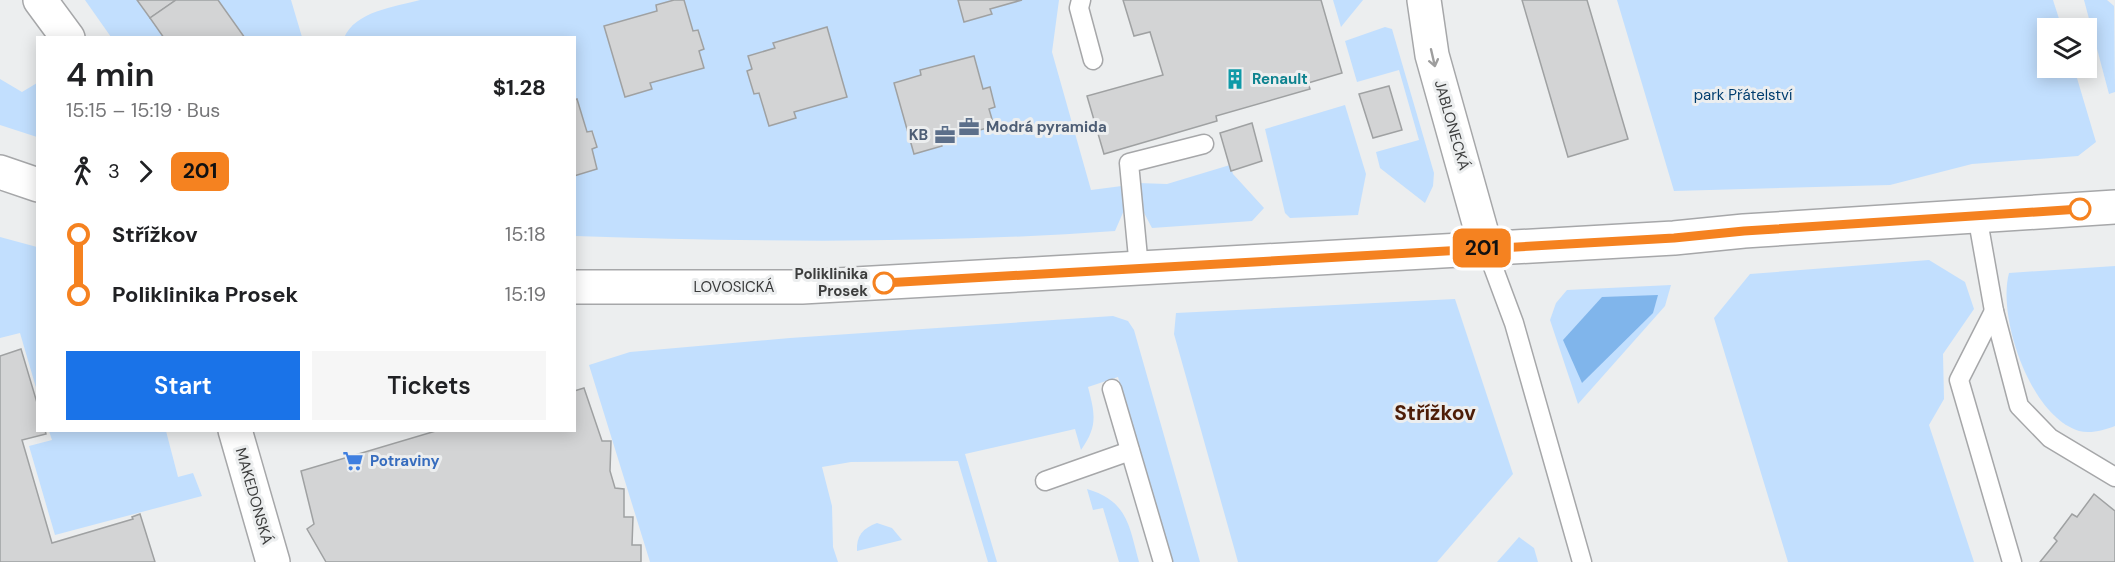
<!DOCTYPE html>
<html lang="en">
<head>
<meta charset="utf-8">
<style>
	:root { --surface:#fff; --page:#f6f6f6; --text:#202124; --muted:#757577; --accent:#1a73e8 }
	body { margin:0; font-family:"DM Sans",sans-serif; background:var(--page); color:var(--text); height:100vh; display:flex; flex-direction:column; font-size:22px; white-space:nowrap }
	* { box-sizing:border-box; margin:0 }
	p { font-size:20px; color:var(--muted) }
	.icon { flex:none; width:33px; height:33px; fill:none; stroke:currentColor; stroke-width:2; stroke-linecap:round; stroke-linejoin:round }
	.map { position:relative; flex:1; overflow:hidden }
	.details { position:absolute; left:36px; top:36px; width:540px; height:396px; display:flex; flex-direction:column; background:var(--surface); border-radius:0px; box-shadow:0 3px 15px #0003 }
	.details>* { flex:none }
	.badge { padding:0 12px; border-radius:9px; font-size:21px; line-height:39px }
	.controls { position:absolute; left:2037px; top:18px; display:grid; gap:12px }
	.controls a { display:grid; place-items:center; width:60px; height:60px; border-radius:0px; background:var(--surface); box-shadow:0 3px 15px #0003; font-size:30px }
	.map>.badge { position:absolute; translate:-50% -50%; box-shadow:0 0 0 3px #fff }
	.legs { display:flex; align-items:center; gap:9px; height:66px; padding:0 30px; font-size:20px }
	.legs p { margin-inline-start:auto }
	.head { display:flex; align-items:center; justify-content:space-between; height:102px; padding:0 30px }
	h1 { font-size:33px; font-weight:600; line-height:45px }
	.button { display:flex; gap:12px; margin-top:auto; padding:12px 30px }
	.button a { flex:1; height:69px; border-radius:0px; background:var(--accent); color:#fff; font-size:24px; font-weight:600; line-height:69px; text-align:center }
	.button a+a { background:var(--page); color:var(--text) }
	ul { padding:0 30px; list-style:none }
	li { display:flex; align-items:center; gap:21px; height:60px; font-size:22px }
	li i { display:grid; place-items:center; width:9px; height:100%; margin:0 8px; background:currentColor }
	li i::after { content:''; width:15px; height:15px; margin:-8px; border:4px solid; border-radius:50%; background:var(--surface) }
	li p { margin-inline-start:auto }
	li:first-child i { background:linear-gradient(#0000 50%,currentColor 0) }
	li:last-child i { background:linear-gradient(currentColor 50%,#0000 0) }
	.map>svg:first-child { display:block }
	.green { fill:#c2dffe; fill-rule:evenodd }
	.forest { fill:#80b5eb }
	.building { fill:#d3d4d5; stroke:#9fa1a2; stroke-width:1.5 }
	.lines { fill:none; stroke-linecap:round; stroke-linejoin:round }
	.lane-casing { stroke:#a6a7a9; stroke-width:21 }
	.street-casing { stroke:#a6a7a9; stroke-width:36 }
	.secondary-casing { stroke:#a6a7a9; stroke-width:36 }
	.lane { stroke:#fff; stroke-width:18 }
	.street { stroke:#fff; stroke-width:33 }
	.secondary { stroke:#fff; stroke-width:33 }
	.oneway { stroke:#9e9e9e }
	.line-1-casing { stroke:#fff; stroke-width:14 }
	.line-1 { stroke:#f58220; stroke-width:9 }
	.stop-1-dot { fill:#fff; stroke:#f58220; stroke-width:3 }
	.labels { text-anchor:middle; stroke-width:6; stroke-linejoin:round; paint-order:stroke }
	.culture-label { font-size:15px; font-weight:bold; fill:#0d838f; stroke:#eceeef; text-anchor:start }
	.park-label { font-size:15px; fill:#003d6e; stroke:#eceeef }
	.street-label { font-size:15px; fill:#3c3d3d; stroke:#eceeef }
	.service-label { font-size:15px; font-weight:bold; fill:#4e5e75; stroke:#eceeef; text-anchor:start }
	.stop-label { font-size:15px; font-weight:bold; fill:#3c3d3d; stroke:#eceeef; text-anchor:end }
	.shop-label { font-size:15px; font-weight:bold; fill:#366cbe; stroke:#eceeef; text-anchor:start }
	.district-label { font-size:21px; font-weight:bold; fill:#4d1d07; stroke:#eceeef }
</style>
</head>
<body>
<div class="map">
<svg width="2115" height="562" viewBox="0 0 2115 562">
	<rect width="100%" height="100%" fill="#eceeef"/>
	<g class="green">
		<path d="M 85,0 L 137,0 L 164,37 L 111,37 Z"/>
		<path d="M 218,0 L 291,0 L 302,37 L 245,37 Z"/>
		<path d="M 420,0 L 674,0 L 656,5 L 657,11 L 604,26 L 625,97 L 651,89 L 650,83 L 704,68 L 699,51 L 704,49 L 698,30 L 693,31 L 684,0 L 958,0 L 965,22 L 992,14 L 990,9 L 1022,0 L 1059,0 L 1052,52 L 1091,190 L 1122,186 L 1125,208 L 1115,231 C 935,244 755,242 575,236 L 575,176 L 597,169 L 592,149 L 597,147 L 593,131 L 587,132 L 577,99 L 575,100 L 574,38 L 344,38 C 355,11 395,7 420,0 ZM 827,27 L 847,97 L 794,112 L 796,118 L 769,126 L 759,93 L 754,94 L 747,71 L 752,69 L 748,56 L 775,48 L 774,43 ZM 974,56 L 983,89 L 995,107 L 989,109 L 994,126 L 941,141 L 920,70 Z"/>
		<path d="M 1333,0 L 1363,0 L 1341,27 Z"/>
		<path d="M 1617,0 L 2053,0 L 2062,28 L 2048,28 L 2048,68 L 2074,68 L 2096,142 L 2078,156 L 1972,164 L 1890,185 L 1674,191 Z"/>
		<path d="M 2084,0 L 2107,0 L 2114,6 L 2115,92 L 2109,94 Z"/>
		<path d="M 1385,27 L 1392,29 L 1434,173 L 1433,186 L 1425,203 L 1380,168 L 1376,152 L 1419,140 L 1399,70 L 1357,82 L 1345,41 Z"/>
		<path d="M 0,79 L 22,92 L 37,83 L 37,137 L 0,125 Z"/>
		<path d="M 1345,105 L 1366,174 L 1358,215 L 1290,218 L 1285,213 L 1265,129 Z"/>
		<path d="M 1230,165 L 1233,174 L 1264,208 L 1252,221 L 1152,228 L 1143,211 L 1138,183 L 1167,184 Z"/>
		<path d="M 0,237 L 37,247 L 37,391 L 20,333 L 0,338 Z"/>
		<path d="M 1929,260 L 1965,282 L 1974,309 L 1943,354 L 1944,399 L 1929,425 L 1974,562 L 1788,562 L 1714,318 L 1750,274 Z"/>
		<path d="M 2115,266 L 2115,426 C 2104,430 2091,434 2079,431 C 2030,416 1997,317 2009,273 Z"/>
		<path d="M 1671,285 L 1665,306 L 1578,404 L 1550,320 L 1556,303 L 1567,290 Z"/>
		<path d="M 1455,299 L 1513,474 L 1437,562 L 1238,562 L 1174,334 L 1176,313 Z"/>
		<path d="M 1113,316 L 1128,321 L 1134,330 L 1200,562 L 1173,562 L 1118,377 L 1088,387 C 1095,414 1098,426 1081,450 L 1075,429 L 965,454 L 997,562 L 988,562 L 958,461 L 851,462 L 822,467 L 832,506 L 833,547 L 838,562 L 650,562 L 589,365 L 630,352 L 790,338 Z"/>
		<path d="M 49,431 L 166,431 L 178,477 L 193,473 L 202,496 L 55,535 L 29,446 L 52,440 Z"/>
		<path d="M 1087,489 C 1128,501 1129,526 1139,562 L 1119,562 L 1103,508 L 1093,510 Z"/>
		<path d="M 877,523 L 892,528 L 902,540 L 857,551 C 856,536 863,528 877,523 Z"/>
		<path d="M 1519,537 L 1534,548 L 1538,562 L 1497,562 Z"/>
	</g>
	<path class="forest" d="M 1658,295 L 1653,313 L 1582,383 L 1563,340 L 1602,297 Z"/>
	<g class="building">
		<path d="M 137,0 L 176,0 L 150,18 Z"/>
		<path d="M 176,0 L 218,0 L 245,38 L 164,38 L 150,18 Z"/>
		<path d="M 674,0 L 684,0 L 693,31 L 698,30 L 704,49 L 699,51 L 704,68 L 650,83 L 652,89 L 625,97 L 604,26 L 657,11 L 656,5 Z"/>
		<path d="M 958,0 L 1022,0 L 990,9 L 992,14 L 964,22 Z"/>
		<path d="M 1123,0 L 1321,0 L 1342,73 L 1308,83 L 1310,89 L 1216,116 L 1217,121 L 1104,154 L 1087,96 L 1163,75 L 1150,32 L 1134,36 Z"/>
		<path d="M 1522,0 L 1587,0 L 1628,139 L 1568,157 Z"/>
		<path d="M 827,27 L 847,97 L 794,112 L 796,118 L 769,126 L 759,93 L 754,94 L 747,71 L 752,69 L 748,56 L 775,48 L 773,43 Z"/>
		<path d="M 974,56 L 983,89 L 990,87 L 995,107 L 989,109 L 994,126 L 941,141 L 942,146 L 914,154 L 894,83 L 921,75 L 920,70 Z"/>
		<path d="M 1389,86 L 1402,130 L 1373,138 L 1359,94 Z"/>
		<path d="M 577,99 L 587,132 L 592,131 L 597,147 L 592,149 L 597,169 L 574,176 L 574,100 Z"/>
		<path d="M 1252,123 L 1262,161 L 1231,171 L 1220,133 Z"/>
		<path d="M 21,349 L 38,406 L 38,430 L 45,430 L 46,434 L 22,440 L 52,543 L 133,519 L 132,517 L 140,514 L 155,562 L 0,562 L 0,356 Z"/>
		<path d="M 584,388 L 602,441 L 611,441 L 610,471 L 615,488 L 624,489 L 624,517 L 633,517 L 632,545 L 641,545 L 641,562 L 326,562 L 307,529 L 314,524 L 301,471 L 439,430 L 574,430 L 574,391 Z"/>
		<path d="M 2094,494 L 2115,511 L 2115,562 L 2040,562 L 2057,541 L 2054,538 L 2072,514 L 2077,517 Z"/>
	</g>
	<g class="lines">
		<g class="lane-casing">
			<g id="lane">
				<path d="M 1081,0 L 1079,8 L 1093,60"/>
				<path d="M 1977,215 L 1994,311 L 2019,406 L 2050,438 L 2115,477"/>
				<path d="M 1486,248 L 1514,323 L 1582,562"/>
				<path d="M 1139,268 L 1129,163 L 1204,144"/>
				<path d="M 1994,311 L 1959,380 L 2012,562"/>
				<path d="M 1112,389 L 1163,562"/>
				<path d="M 1045,481 L 1130,451"/>
			</g>
		</g>
		<g class="street-casing">
			<g id="street">
				<path d="M 40,0 L 68,38"/>
				<path d="M 1424,0 L 1432,55 L 1486,248"/>
				<path d="M 235,430 L 273,562"/>
			</g>
		</g>
		<g class="secondary-casing">
			<g id="secondary">
				<path d="M 0,172 L 38,185"/>
				<path d="M 574,287 L 802,287 L 1674,238 L 1744,231 L 2115,207"/>
			</g>
		</g>
		<use href="#lane" class="lane"/>
		<use href="#street" class="street"/>
		<use href="#secondary" class="secondary"/>
	</g>
	<defs><path id="oneway-shaft" d="M-6 0H5M1.5-3L5.5 0L1.5 3" fill="none" stroke-width="1.6" stroke-linecap="round" stroke-linejoin="round" transform="scale(1.5)"/></defs>
	<use class="oneway" href="#oneway-shaft" transform="translate(1433 58) rotate(77)"/>
	<g class="lines">
		<g class="line-1-casing">
			<path id="line-1" d="M 884,283 L 1674,238 L 1744,231 L 2080,209"/>
		</g>
		<use href="#line-1" class="line-1"/>
	</g>
	<defs>
		<g id="building-bare" transform="scale(1.62)"><path d="M-4-6H4V6H1V3H-1V6H-4ZM-2.5-4.3h1.7v1.8h-1.7ZM.8-4.3h1.7v1.8H.8ZM-2.5-1h1.7V.8h-1.7ZM.8-1h1.7V.8H.8Z" fill="#0f9aa8" stroke="#eceeef" stroke-width="2.5" paint-order="stroke"/></g>
		<g id="office-bare" transform="scale(1.62)"><path d="M-6-3h4V-5.5h4V-3h4V5H-6ZM-1-4.5V-3h2v-1.5ZM-6 0V1H6V0Z" fill="#5c6f8a" stroke="#eceeef" stroke-width="2.5" paint-order="stroke"/></g>
		<g id="supermarket-bare" transform="scale(1.62)"><path d="M-6-5.5h2.5l.6 2H6L4.5 2H-2.5L-4.4-4H-6ZM-1.5 3.2a1.3 1.3 0 1 0 .1 0ZM3 3.2a1.3 1.3 0 1 0 .1 0Z" fill="#3f7fe0" stroke="#eceeef" stroke-width="2.5" paint-order="stroke"/></g>
	</defs>
	<g fill-rule="evenodd">
		<use href="#building-bare" x="1235" y="79"/>
		<use href="#office-bare" x="969" y="127"/>
		<use href="#office-bare" x="945" y="135"/>
		<use href="#supermarket-bare" x="353" y="461"/>
	</g>
	<g class="stop-1-dot">
		<circle cx="2080" cy="209" r="10"/>
		<circle cx="884" cy="283" r="10"/>
	</g>
	<g class="labels">
		<g class="culture-label">
			<text x="1252" y="84">Renault</text>
		</g>
		<g class="park-label">
			<text x="1743" y="100">park Přátelství</text>
		</g>
		<g class="street-label">
			<text transform="translate(1452 125) rotate(74)" y="5">JABLONECKÁ</text>
			<text x="734" y="292">LOVOSICKÁ</text>
			<text transform="translate(254 496) rotate(74)" y="5">MAKEDONSKÁ</text>
		</g>
		<g class="service-label">
			<text x="986" y="132">Modrá pyramida</text>
			<text x="928" y="140" text-anchor="end">KB</text>
		</g>
		<g class="stop-label">
			<text x="868" y="279">Poliklinika<tspan x="868" dy="17">Prosek</tspan></text>
		</g>
		<g class="shop-label">
			<text x="370" y="466">Potraviny</text>
		</g>
		<g class="district-label">
			<text x="1435" y="420">Střížkov</text>
		</g>
	</g>
</svg>
<div class="controls">
<a><svg class="icon" aria-label="layers" viewBox="0 0 24 24"><path d="M12 4l9 5-9 5-9-5zM3 14l9 5 9-5"/></svg></a>
</div>
<b class="badge" style="left:1482px;top:248px;background:#f58220;color:#111">201</b>
<section class="details">
<div class="head"><div><h1>4 min</h1><p>15:15 – 15:19 · Bus</p></div><b>$1.28</b></div>
<div class="legs"><svg class="icon" aria-label="walk" viewBox="0 0 24 24"><circle cx="13" cy="4" r="2"/><path d="M13 8l-2 6 4 7M11 14l-3 7M7 12l3-4h3l4 4"/></svg>3<svg class="icon" aria-label="forward" viewBox="0 0 24 24"><path d="M9 5l7 7-7 7"/></svg><b class="badge" style="background:#f58220;color:#111">201</b></div>
<ul>
<li><i style="color:#f58220"></i><b>Střížkov</b><p>15:18</p></li>
<li><i style="color:#f58220"></i><b>Poliklinika Prosek</b><p>15:19</p></li>
</ul>
<div class="button"><a>Start</a><a>Tickets</a></div>
</section>
</div>
</body>
</html>
